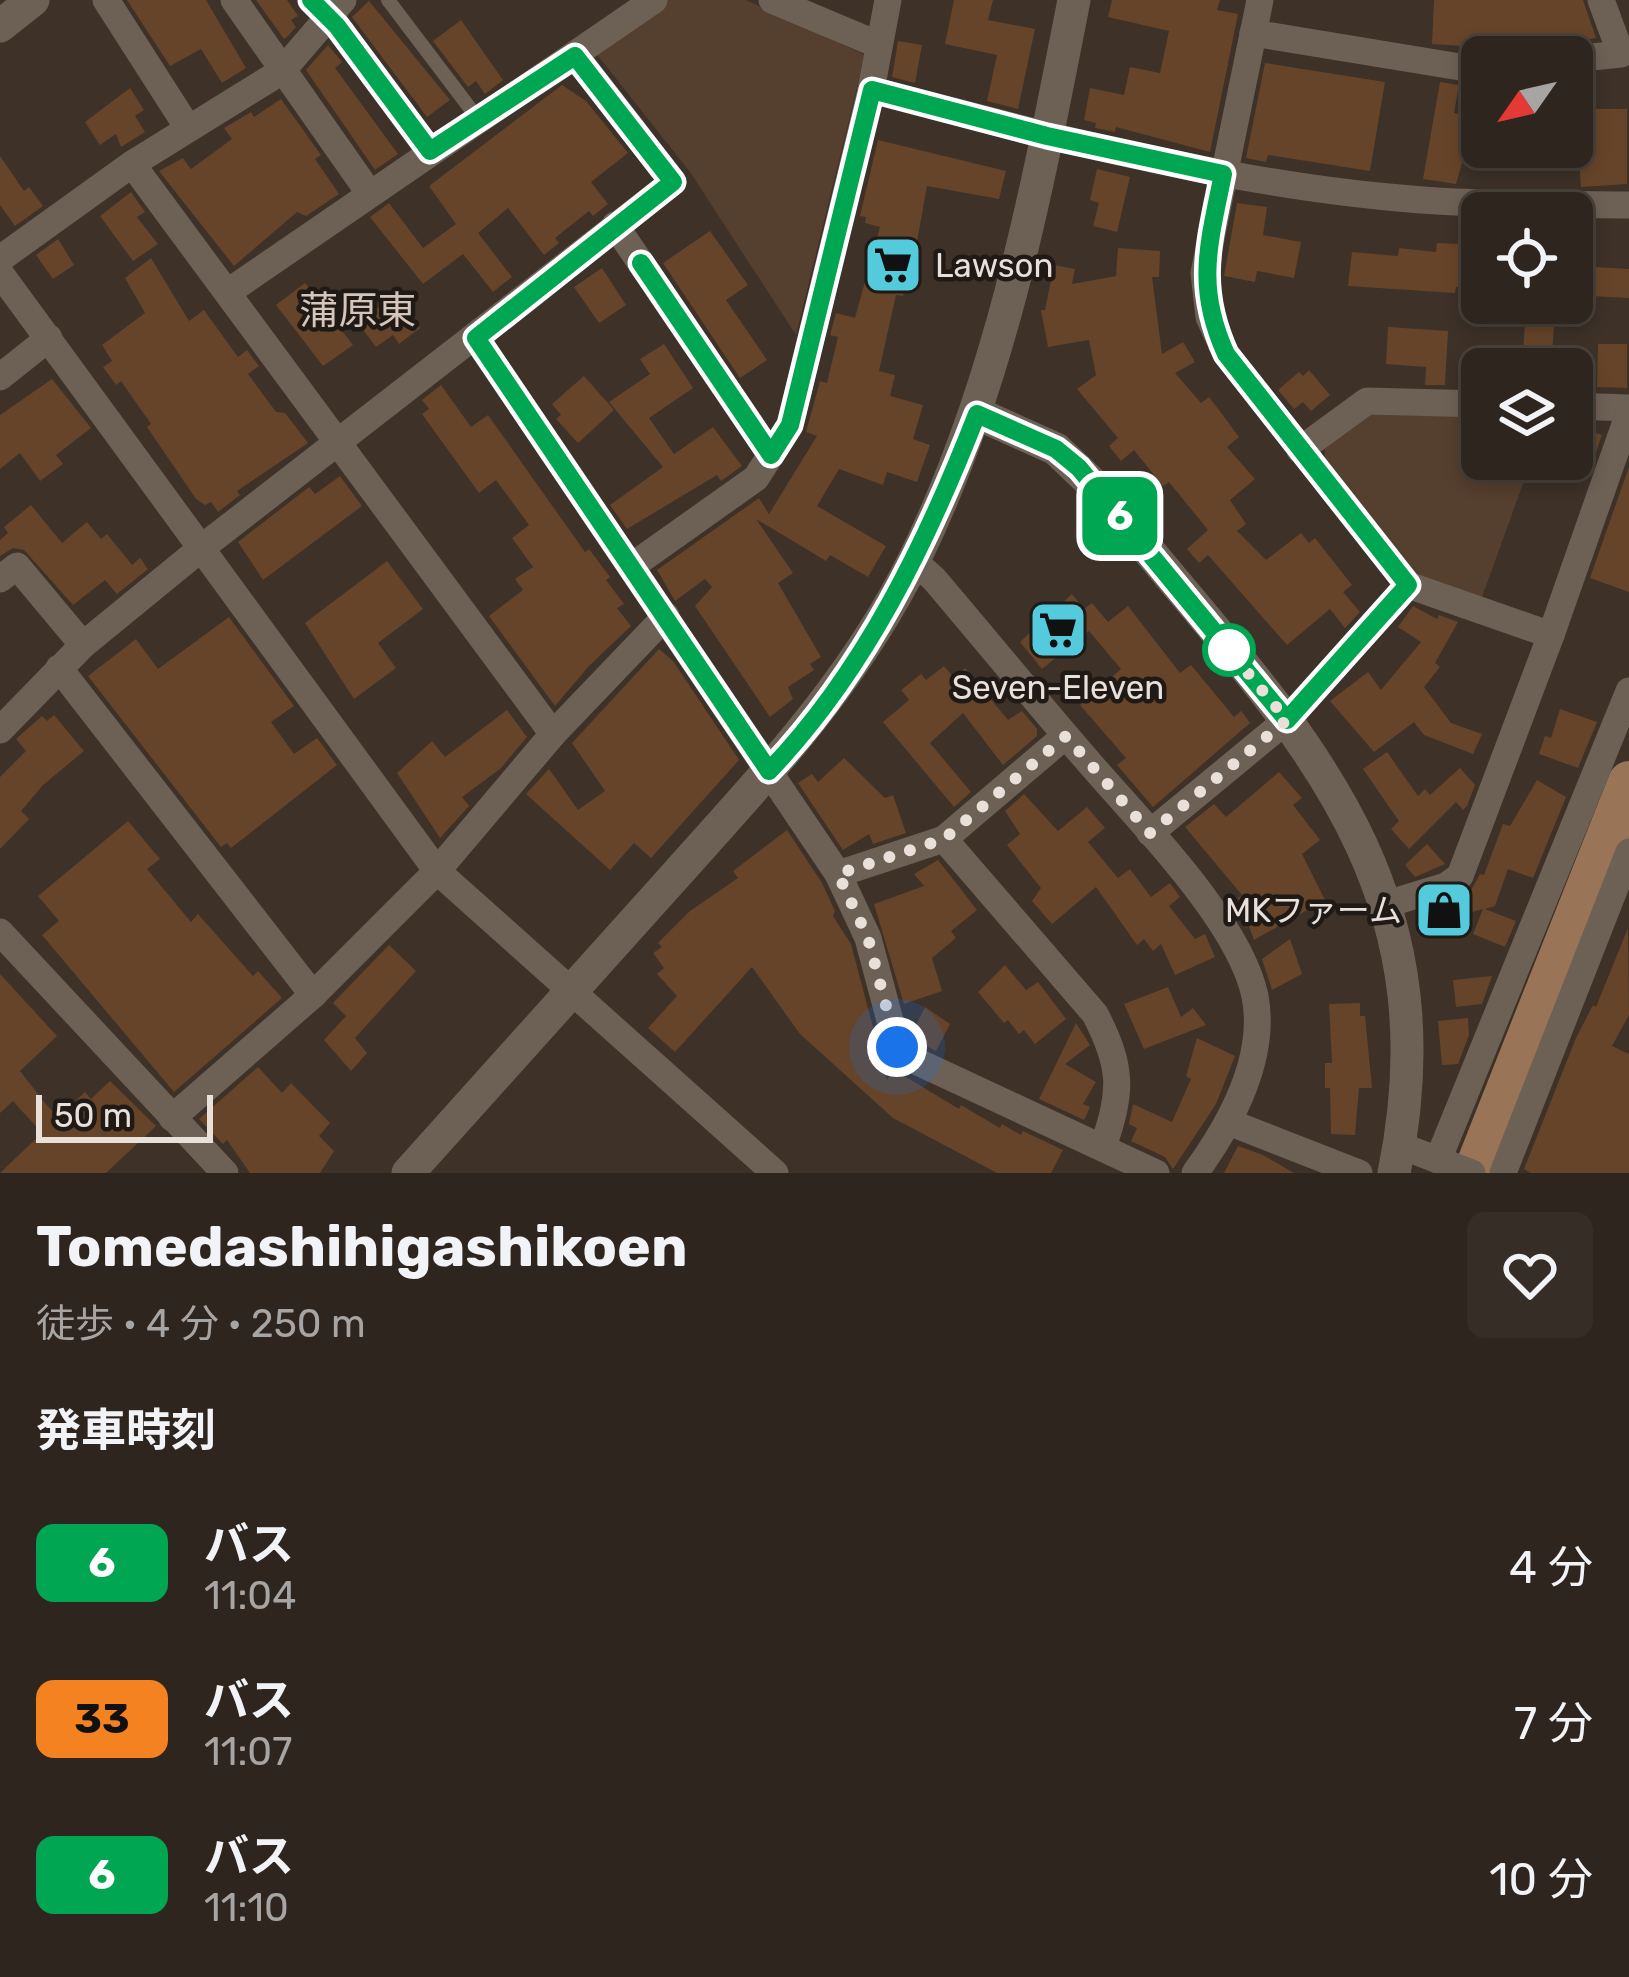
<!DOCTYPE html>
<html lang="ja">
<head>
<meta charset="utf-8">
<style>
	:root { --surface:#2e251e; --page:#362d27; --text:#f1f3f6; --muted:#a7a5a4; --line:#49423c }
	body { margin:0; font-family:Rubik,"Noto Sans JP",sans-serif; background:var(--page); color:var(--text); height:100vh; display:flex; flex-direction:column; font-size:45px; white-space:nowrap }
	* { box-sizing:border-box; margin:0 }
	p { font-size:39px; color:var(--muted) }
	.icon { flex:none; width:66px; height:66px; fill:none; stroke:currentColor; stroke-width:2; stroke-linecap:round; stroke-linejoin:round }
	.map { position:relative; height:1173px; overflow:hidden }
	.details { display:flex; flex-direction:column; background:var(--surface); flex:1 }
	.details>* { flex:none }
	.badge { padding:0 24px; border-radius:18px; font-size:42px; line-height:78px }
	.needle { width:78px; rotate:236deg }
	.controls { position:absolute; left:1461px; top:36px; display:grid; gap:24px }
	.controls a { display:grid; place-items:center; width:132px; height:132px; border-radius:18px; background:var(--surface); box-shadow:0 6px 18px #0003,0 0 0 3px var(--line); font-size:60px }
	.scale { position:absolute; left:36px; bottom:30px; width:177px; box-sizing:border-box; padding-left:12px; border:6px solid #e9e0da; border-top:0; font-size:33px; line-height:42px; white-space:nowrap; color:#e9e0da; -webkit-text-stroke:9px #201a16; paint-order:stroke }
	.you { position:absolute; width:60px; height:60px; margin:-30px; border:9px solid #fff; border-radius:50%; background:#1a73e8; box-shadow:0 0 0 18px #1a73e833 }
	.map>.badge { position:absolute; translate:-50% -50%; box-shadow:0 0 0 6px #fff }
	h2 { padding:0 36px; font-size:45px; line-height:108px }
	.round { display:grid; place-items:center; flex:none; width:126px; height:126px; border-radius:18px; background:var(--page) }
	.head { display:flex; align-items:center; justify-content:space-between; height:204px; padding:0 36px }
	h1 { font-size:57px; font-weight:700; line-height:90px }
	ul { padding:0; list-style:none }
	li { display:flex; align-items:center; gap:36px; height:156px; padding:0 36px }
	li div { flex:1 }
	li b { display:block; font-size:45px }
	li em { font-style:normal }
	li .badge { min-width:132px; font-weight:700; text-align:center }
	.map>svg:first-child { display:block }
	.green { fill:#553f2e }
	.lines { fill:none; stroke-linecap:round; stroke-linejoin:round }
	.river { stroke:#997457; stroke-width:42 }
	.building { fill:#664429 }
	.service { stroke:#6d6055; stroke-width:14 }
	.minor { stroke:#6d6055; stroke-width:27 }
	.tertiary { stroke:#6d6055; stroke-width:33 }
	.line-casing { stroke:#fff; stroke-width:27 }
	.line { stroke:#00a651; stroke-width:18 }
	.walk { stroke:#e9e0da; stroke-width:12; stroke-dasharray:0 21.6 }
	.stop-dot { fill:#fff; stroke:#00a651; stroke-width:6 }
	.labels { text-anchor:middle; stroke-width:9; stroke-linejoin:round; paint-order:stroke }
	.poi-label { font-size:33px; fill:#e9e0da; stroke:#201a16; text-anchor:start }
	.quarter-label { font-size:39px; fill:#d5c5ba; stroke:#201a16 }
</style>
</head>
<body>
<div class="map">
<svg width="1629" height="1173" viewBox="0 0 1629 1173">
	<rect width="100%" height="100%" fill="#3d3128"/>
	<g class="green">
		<path d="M 668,0 L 746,0 L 865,55 L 796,335 L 690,172 L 595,52 Z"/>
		<path d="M 1371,412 L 1482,416 L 1482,459 L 1532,459 L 1482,597 L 1420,579 L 1325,461 L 1325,448 Z"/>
	</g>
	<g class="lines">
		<path class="river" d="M 1474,1173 L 1629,782"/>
	</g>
	<g class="building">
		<path d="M 127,0 L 206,0 L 246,68 L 222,83 L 201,49 L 170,66 Z"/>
		<path d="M 256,0 L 287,0 L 298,16 L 291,20 L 296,27 L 288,36 L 284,39 Z"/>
		<path d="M 954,0 L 993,0 L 988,20 L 1035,29 L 1018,109 L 987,101 L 997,55 L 945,44 Z"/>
		<path d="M 1112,0 L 1220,0 L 1217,10 L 1238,14 L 1210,152 L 1116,127 L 1115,132 L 1095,128 L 1096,123 L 1084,120 L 1090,88 L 1124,95 L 1130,67 L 1160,73 L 1169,31 L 1108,17 Z"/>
		<path d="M 1434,0 L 1583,0 L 1596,38 L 1510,51 L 1510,56 L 1496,55 L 1491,48 L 1432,44 Z"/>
		<path d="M 369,1 L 450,100 L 427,117 L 352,17 Z"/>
		<path d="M 461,20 L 503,80 L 485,94 L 476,81 L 468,87 L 433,41 Z"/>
		<path d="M 898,41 L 922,45 L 915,83 L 892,77 Z"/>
		<path d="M 328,45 L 342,62 L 335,68 L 398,154 L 375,170 L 306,70 Z"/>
		<path d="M 1265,63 L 1385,82 L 1370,171 L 1268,155 L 1266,162 L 1246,158 Z"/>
		<path d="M 1440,82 L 1459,85 L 1454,113 L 1475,117 L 1456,184 L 1423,179 Z"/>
		<path d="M 562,85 L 586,101 L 628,153 L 591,182 L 608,204 L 593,216 L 589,211 L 555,238 L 559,243 L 544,255 L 508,208 L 478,233 L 512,277 L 493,292 L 463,254 L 423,284 L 370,217 L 389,203 L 423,248 L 456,224 L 429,186 Z"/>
		<path d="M 130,88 L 144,110 L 135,116 L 145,132 L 121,147 L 116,134 L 100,145 L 85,122 Z"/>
		<path d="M 281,99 L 321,155 L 315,159 L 339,194 L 306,216 L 297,212 L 234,266 L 159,171 L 183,158 L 191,169 L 232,139 L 224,128 L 251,112 L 254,117 Z"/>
		<path d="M 1578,109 L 1627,109 L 1627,184 L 1581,187 L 1579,157 L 1572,157 Z"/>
		<path d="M 878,140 L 1006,171 L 999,199 L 927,186 L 916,247 L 903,296 L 896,295 L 879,371 L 895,375 L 890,396 L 923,405 L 913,439 L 930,445 L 917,482 L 887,472 L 883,485 L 839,469 L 817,506 L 886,546 L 868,577 L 830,555 L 826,561 L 756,519 L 793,573 L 778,583 L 821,657 L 810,664 L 814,670 L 788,687 L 793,699 L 770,717 L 695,606 L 712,587 L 705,579 L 675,601 L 657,570 L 759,498 L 769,514 L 817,436 L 806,432 L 820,381 L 827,383 L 838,337 L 830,335 L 836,313 L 855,318 L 880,227 L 865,223 L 866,217 L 860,216 Z"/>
		<path d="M 0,156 L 24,191 L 29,187 L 43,206 L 15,226 L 0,205 Z"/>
		<path d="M 1097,169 L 1130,177 L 1117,232 L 1093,226 L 1099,203 L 1090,200 Z"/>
		<path d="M 131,192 L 145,212 L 137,217 L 158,244 L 133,261 L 100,216 Z"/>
		<path d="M 1237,203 L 1267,207 L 1263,235 L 1301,242 L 1294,278 L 1257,271 L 1255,282 L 1224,276 Z"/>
		<path d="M 710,231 L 748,285 L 726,300 L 767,360 L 740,378 L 663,263 Z"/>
		<path d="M 58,239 L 74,265 L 53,279 L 36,255 Z"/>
		<path d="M 1437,243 L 1459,244 L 1458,251 L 1482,252 L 1482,288 L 1456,287 L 1455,293 L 1348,286 L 1352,252 L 1398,256 L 1399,248 L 1436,252 Z"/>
		<path d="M 1118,248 L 1160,251 L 1159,277 L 1152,277 L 1162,354 L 1183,342 L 1195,362 L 1175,373 L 1201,403 L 1209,397 L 1222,414 L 1239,437 L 1227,447 L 1255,479 L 1230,500 L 1246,524 L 1237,531 L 1266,560 L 1301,533 L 1309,543 L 1315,538 L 1352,585 L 1343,592 L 1360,612 L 1345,628 L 1330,609 L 1287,645 L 1208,555 L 1199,563 L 1187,549 L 1208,530 L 1169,482 L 1163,486 L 1134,450 L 1121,461 L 1109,446 L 1118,438 L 1077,389 L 1096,375 L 1089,340 L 1048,347 L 1041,310 L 1045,310 L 1054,265 L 1075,269 L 1072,284 L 1116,276 Z"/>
		<path d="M 151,258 L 189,321 L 204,310 L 238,357 L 247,350 L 259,366 L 248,374 L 276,412 L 285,413 L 308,443 L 237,491 L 240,495 L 218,512 L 211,502 L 205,505 L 196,499 L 147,427 L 151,424 L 121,381 L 116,385 L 103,367 L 112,361 L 102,345 L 145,313 L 125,278 Z"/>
		<path d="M 1577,266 L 1629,269 L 1629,298 L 1592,296 L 1593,288 L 1575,287 Z"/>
		<path d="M 602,268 L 626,305 L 599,323 L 574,287 Z"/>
		<path d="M 305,283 L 353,345 L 323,366 L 276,305 Z"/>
		<path d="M 394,294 L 420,328 L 399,344 L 393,335 L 376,347 L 359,324 Z"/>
		<path d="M 1525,322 L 1554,324 L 1551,369 L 1522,369 Z"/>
		<path d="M 1388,327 L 1448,331 L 1445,385 L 1425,385 L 1426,367 L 1386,364 Z"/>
		<path d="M 664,344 L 693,388 L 649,418 L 674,454 L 713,427 L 742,466 L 721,481 L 717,475 L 627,529 L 610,505 L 663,467 L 609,402 L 650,374 L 640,359 Z"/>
		<path d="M 1598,344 L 1627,344 L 1627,388 L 1597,387 Z"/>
		<path d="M 1309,370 L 1330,395 L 1311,411 L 1303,402 L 1294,409 L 1278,390 L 1299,372 L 1303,376 Z"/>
		<path d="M 584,376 L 614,410 L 578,443 L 556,419 L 561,415 L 552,404 Z"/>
		<path d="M 52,379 L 91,428 L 56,455 L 63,464 L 40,481 L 20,453 L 0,469 L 0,415 Z"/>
		<path d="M 441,385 L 471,427 L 488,415 L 585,552 L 589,549 L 610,577 L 606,580 L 624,604 L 617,608 L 631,626 L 589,666 L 555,706 L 489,616 L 523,590 L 515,579 L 533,567 L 512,538 L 529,525 L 496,480 L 479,493 L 422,414 L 429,409 L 422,400 Z"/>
		<path d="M 1578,427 L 1602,435 L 1589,472 L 1572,466 Z"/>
		<path d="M 1629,467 L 1629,592 L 1590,578 Z"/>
		<path d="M 340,476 L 362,506 L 263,580 L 238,542 L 309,487 L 315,494 Z"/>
		<path d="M 31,505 L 62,543 L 87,522 L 101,539 L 107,534 L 132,565 L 140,558 L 148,569 L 117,594 L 105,580 L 73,605 L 24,550 L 13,548 L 0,556 L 0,540 L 8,533 L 4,527 Z"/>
		<path d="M 387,561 L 423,609 L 378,643 L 396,668 L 354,699 L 305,623 Z"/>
		<path d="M 1072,594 L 1084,609 L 1092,603 L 1108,622 L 1128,606 L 1180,673 L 1191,665 L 1234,717 L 1241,711 L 1250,723 L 1153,807 L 1117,765 L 1126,758 L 1080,705 L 1121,669 L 1089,631 L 1042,669 L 1020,642 Z"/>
		<path d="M 1413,606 L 1437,619 L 1439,615 L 1458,622 L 1435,663 L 1440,667 L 1424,687 L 1451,723 L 1482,734 L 1473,754 L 1424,735 L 1414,722 L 1374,752 L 1330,701 L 1368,672 L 1381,690 L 1421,642 L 1398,627 Z"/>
		<path d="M 229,617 L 294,706 L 271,722 L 294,754 L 317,738 L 337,765 L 231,848 L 227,843 L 221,847 L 88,676 L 136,639 L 158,669 Z"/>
		<path d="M 659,649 L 673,661 L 739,760 L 651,858 L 634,843 L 610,870 L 526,794 L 549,769 L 578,810 L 605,791 L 572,743 Z"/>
		<path d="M 944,666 L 954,678 L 965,668 L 1008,720 L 1022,711 L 1037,729 L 1037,736 L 1003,765 L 963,713 L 930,743 L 971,792 L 954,807 L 883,722 L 909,700 L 901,690 L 921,674 L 926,680 Z"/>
		<path d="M 1560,709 L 1597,722 L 1578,768 L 1539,754 L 1545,736 L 1551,738 Z"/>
		<path d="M 507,710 L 527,737 L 500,769 L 462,797 L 469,806 L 440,838 L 397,773 L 432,741 L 445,757 Z"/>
		<path d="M 54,715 L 84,751 L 43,785 L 21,811 L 29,819 L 0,849 L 0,777 L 26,751 L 16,739 L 42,716 L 47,721 Z"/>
		<path d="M 1387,752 L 1418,796 L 1425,789 L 1430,795 L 1460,768 L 1475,785 L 1467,806 L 1463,810 L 1456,802 L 1409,849 L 1391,829 L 1399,821 L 1363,769 Z"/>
		<path d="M 844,758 L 885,798 L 893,795 L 906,833 L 873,844 L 869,834 L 843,850 L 798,783 L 812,774 L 818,782 Z"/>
		<path d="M 1279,772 L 1302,798 L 1293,805 L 1320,840 L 1302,854 L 1325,900 L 1254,940 L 1249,926 L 1246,928 L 1236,913 L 1244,907 L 1238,898 L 1242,895 L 1185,827 L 1214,804 L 1226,817 Z"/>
		<path d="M 1537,780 L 1566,797 L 1533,878 L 1508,869 L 1495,906 L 1485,909 L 1516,921 L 1505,947 L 1473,934 L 1483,909 L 1440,921 L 1436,908 L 1470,892 L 1480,874 L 1484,875 L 1503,824 L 1510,826 Z"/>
		<path d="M 1024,794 L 1058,831 L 1087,807 L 1105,828 L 1088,842 L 1118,878 L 1130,869 L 1151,897 L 1170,883 L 1180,897 L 1169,906 L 1195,939 L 1205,934 L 1215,957 L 1175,975 L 1161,944 L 1153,951 L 1144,939 L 1137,945 L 1096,887 L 1052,924 L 1032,901 L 1041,888 L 1007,845 L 1020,834 L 1005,811 Z"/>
		<path d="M 128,821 L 160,859 L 147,869 L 191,922 L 198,914 L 253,976 L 258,971 L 282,998 L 174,1092 L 42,935 L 59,921 L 38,896 Z"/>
		<path d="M 787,830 L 822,883 L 835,911 L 833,916 L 851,944 L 887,1080 L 893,1069 L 959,1109 L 961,1105 L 1000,1128 L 1002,1124 L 1021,1135 L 1023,1131 L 1063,1150 L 1051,1173 L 997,1173 L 893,1118 L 800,1034 L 752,967 L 675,1052 L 648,1028 L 677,996 L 657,974 L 664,968 L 653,953 L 662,947 L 658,943 L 690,911 L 738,878 L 733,871 Z"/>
		<path d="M 1427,844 L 1445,864 L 1415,877 L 1405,865 Z"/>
		<path d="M 938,860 L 977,910 L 951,931 L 956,938 L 932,958 L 942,991 L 904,1004 L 874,904 L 924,886 L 914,874 Z"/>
		<path d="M 1628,928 L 1629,1015 L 1612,1046 L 1629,1054 L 1629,1173 L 1531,1173 L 1524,1169 L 1576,1038 L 1593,1005 L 1596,1007 Z"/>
		<path d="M 1290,939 L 1302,974 L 1272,990 L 1262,959 Z"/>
		<path d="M 389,945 L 416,971 L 355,1038 L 367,1053 L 351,1071 L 324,1040 L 346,1016 L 333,1003 Z"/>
		<path d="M 1005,965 L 1026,990 L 1038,982 L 1066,1019 L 1035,1044 L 1024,1030 L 1019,1034 L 1008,1020 L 1004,1023 L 978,992 Z"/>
		<path d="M 0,974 L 57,1036 L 20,1071 L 45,1103 L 58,1117 L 85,1092 L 91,1099 L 110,1081 L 156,1126 L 106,1173 L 0,1173 L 42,1133 L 13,1101 L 0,1113 Z"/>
		<path d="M 1492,976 L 1482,1004 L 1456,1007 L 1453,980 Z"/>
		<path d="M 1168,987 L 1181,1017 L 1193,1008 L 1206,1025 L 1144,1049 L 1124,1004 Z"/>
		<path d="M 1360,1003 L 1360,1016 L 1365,1016 L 1372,1088 L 1359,1088 L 1355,1135 L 1331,1134 L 1330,1088 L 1325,1088 L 1325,1063 L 1332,1063 L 1329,1004 Z"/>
		<path d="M 925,1007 L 950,1024 L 936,1051 L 916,1041 L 912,1033 Z"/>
		<path d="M 1468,1018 L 1469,1035 L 1458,1064 L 1442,1065 L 1438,1021 Z"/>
		<path d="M 1076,1023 L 1090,1045 L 1065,1064 L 1096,1082 L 1083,1104 L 1090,1107 L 1084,1120 L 1039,1099 Z"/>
		<path d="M 1197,1038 L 1235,1056 L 1216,1104 L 1173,1169 L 1165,1157 L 1131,1141 L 1137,1128 L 1129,1124 L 1133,1104 L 1172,1122 L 1191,1079 L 1186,1076 Z"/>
		<path d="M 258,1067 L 282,1093 L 291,1083 L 330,1123 L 319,1136 L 334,1151 L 320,1173 L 250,1173 L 227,1140 L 223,1144 L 199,1119 Z"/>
		<path d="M 1238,1146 L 1263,1155 L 1294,1173 L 1224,1173 Z"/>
	</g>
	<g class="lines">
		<path class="service" d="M 388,0 L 479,120"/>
		<g class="minor">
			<path d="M 106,0 L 188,128"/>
			<path d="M 234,0 L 370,194"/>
			<path d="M 311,0 L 337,26 L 430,151"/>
			<path d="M 772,0 L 879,45"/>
			<path d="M 1260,0 L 1204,273 L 1209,317 L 1226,354 L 1408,585 L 1551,635 L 1460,876 L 1446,886 L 1387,904"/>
			<path d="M 1253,33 L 1460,67 L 1482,66"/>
			<path d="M 1572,59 L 1621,54 L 1601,0"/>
			<path d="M 871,90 C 1057,138 1245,189 1437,201 C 1500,205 1565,204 1629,205"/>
			<path d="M 132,164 L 553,734"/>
			<path d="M 615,225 L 771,455"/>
			<path d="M 0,259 L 132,164 L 282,71 L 343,0"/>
			<path d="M 0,273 L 437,871 L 775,1173"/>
			<path d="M 228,292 L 654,0"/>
			<path d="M 476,338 L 838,874 L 868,938 L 897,1047 L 905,1056 L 1156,1173"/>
			<path d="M 0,377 L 49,338"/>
			<path d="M 1572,406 L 1629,408"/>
			<path d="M 1300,450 L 1367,401 L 1482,404"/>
			<path d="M 914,561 L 934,579 C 985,639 1035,700 1087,760 C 1138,820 1239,920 1255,996 C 1267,1059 1230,1125 1195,1173"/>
			<path d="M 632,566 L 756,478 L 790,425 L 871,90 L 888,0"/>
			<path d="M 0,579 L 17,566 L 83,645"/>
			<path d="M 1551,635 L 1629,413"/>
			<path d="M 59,668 L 313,995"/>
			<path d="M 0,730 L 83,645 L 204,546 L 673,182 L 575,55"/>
			<path d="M 1150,833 L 1287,720 L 1408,585"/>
			<path d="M 944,839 L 1095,1014 C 1123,1068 1122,1091 1103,1147"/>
			<path d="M 838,874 L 944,839 L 1065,736"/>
			<path d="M 0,932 L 225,1173"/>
			<path d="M 172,1118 L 313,995 L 437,871 L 553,734 L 666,616"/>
			<path d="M 1231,1123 L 1359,1173"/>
			<path d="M 1399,1145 L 1472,1173"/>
			<path d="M 1438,1160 L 1629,691"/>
			<path d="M 1503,1173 L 1629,852"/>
		</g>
		<g class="tertiary">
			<path d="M 0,26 L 33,0"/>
			<path d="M 978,414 L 1056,449 L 1099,490 C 1275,711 1458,860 1394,1173"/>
			<path d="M 408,1173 C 497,1074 586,975 675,876 C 765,775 855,681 915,558 C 1001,383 1037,190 1074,0"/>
		</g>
	</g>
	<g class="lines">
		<g class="line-casing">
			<path id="line" d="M 311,0 L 337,26 L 430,151 L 575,56 L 673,182 L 476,338 L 769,771 C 865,671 927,542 977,414 L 1056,449 L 1079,468 L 1287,720 L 1408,585 L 1226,354 C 1195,286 1209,244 1223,174 L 1047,136 L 872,90 L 790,425 L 771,455 L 641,263"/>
		</g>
		<use href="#line" class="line"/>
		<path class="walk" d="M 897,1047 L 868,938 L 838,874 L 944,839 L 1066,736 L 1150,833 L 1287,720 L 1217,636 L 1229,650"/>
	</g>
	<defs>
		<g id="supermarket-square" transform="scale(3)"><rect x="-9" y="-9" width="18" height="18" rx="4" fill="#54cadd" stroke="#201a16"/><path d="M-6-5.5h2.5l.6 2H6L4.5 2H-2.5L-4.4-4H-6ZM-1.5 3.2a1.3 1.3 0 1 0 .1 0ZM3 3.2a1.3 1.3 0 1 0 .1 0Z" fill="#111"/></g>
		<g id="shop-square" transform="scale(3)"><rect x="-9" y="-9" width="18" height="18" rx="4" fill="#54cadd" stroke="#201a16"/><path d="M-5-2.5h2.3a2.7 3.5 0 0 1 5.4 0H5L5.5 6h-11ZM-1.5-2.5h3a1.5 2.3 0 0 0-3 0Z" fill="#111"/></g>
	</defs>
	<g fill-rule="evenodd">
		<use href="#supermarket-square" x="893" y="265"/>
		<use href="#supermarket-square" x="1058" y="630"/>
		<use href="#shop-square" x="1444" y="910"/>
	</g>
	<circle class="stop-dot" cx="1229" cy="650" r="24"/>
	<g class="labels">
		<g class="poi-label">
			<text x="935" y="277">Lawson</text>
			<text x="1058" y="699" text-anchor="middle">Seven-Eleven</text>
			<text x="1402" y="922" text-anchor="end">MKファーム</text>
		</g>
		<g class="quarter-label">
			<text x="358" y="324">蒲原東</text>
		</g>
	</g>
</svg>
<div class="controls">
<a><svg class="needle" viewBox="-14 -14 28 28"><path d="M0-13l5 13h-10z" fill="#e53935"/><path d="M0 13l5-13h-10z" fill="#a7a5a4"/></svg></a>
<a><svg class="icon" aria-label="locate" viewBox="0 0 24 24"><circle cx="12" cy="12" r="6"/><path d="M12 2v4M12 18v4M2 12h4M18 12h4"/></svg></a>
<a><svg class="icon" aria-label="layers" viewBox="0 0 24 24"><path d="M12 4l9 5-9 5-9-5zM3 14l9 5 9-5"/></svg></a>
</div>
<div class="scale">50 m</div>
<div class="you" style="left:897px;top:1047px"></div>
<b class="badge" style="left:1120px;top:516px;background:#00a651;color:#fff">6</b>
</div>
<section class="details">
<div class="head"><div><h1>Tomedashihigashikoen</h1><p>徒歩 · 4 分 · 250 m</p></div><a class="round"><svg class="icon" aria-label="heart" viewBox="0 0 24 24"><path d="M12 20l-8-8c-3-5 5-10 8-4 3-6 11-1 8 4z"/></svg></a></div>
<h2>発車時刻</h2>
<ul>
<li><span class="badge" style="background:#00a651;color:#fff">6</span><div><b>バス</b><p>11:04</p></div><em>4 分</em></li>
<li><span class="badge" style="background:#f58220;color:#111">33</span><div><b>バス</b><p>11:07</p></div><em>7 分</em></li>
<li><span class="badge" style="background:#00a651;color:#fff">6</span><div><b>バス</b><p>11:10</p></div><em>10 分</em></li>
</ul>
</section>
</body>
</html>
